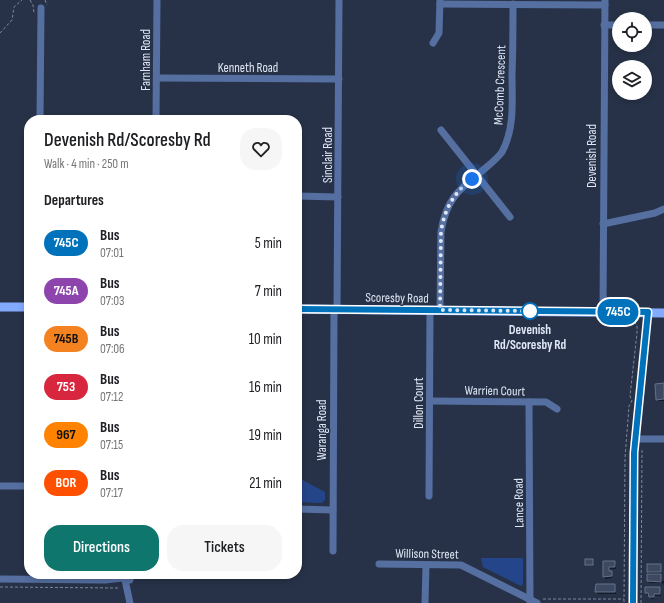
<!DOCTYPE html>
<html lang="en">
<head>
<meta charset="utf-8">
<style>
	:root { --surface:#fff; --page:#f6f6f6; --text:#202124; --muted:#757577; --accent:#0f766e }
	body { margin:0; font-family:"Sofia Sans Condensed",sans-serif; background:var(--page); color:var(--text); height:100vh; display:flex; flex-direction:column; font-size:15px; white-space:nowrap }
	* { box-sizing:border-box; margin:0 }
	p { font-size:13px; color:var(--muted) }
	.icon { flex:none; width:22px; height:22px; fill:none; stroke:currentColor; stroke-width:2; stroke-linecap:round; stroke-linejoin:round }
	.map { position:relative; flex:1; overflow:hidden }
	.details { position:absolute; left:24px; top:115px; width:278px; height:464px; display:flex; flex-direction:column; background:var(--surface); border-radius:16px; box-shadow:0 2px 6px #0003 }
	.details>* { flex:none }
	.badge { padding:0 8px; border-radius:13px; font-size:14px; line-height:26px }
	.tools { position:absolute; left:612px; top:12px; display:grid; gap:8px }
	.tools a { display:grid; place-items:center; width:40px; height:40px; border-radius:50%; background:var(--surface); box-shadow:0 2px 6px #0003; font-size:20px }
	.you { position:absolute; width:20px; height:20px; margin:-10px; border:3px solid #fff; border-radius:50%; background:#1a73e8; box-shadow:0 0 0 6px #1a73e833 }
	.map>.badge { position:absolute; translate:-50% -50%; box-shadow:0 0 0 2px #fff }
	h2 { padding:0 20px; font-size:15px; line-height:36px }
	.round { display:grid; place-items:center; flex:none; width:42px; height:42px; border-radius:16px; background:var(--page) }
	.overview { display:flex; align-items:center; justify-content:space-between; height:68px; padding:0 20px }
	h1 { font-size:19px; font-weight:600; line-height:30px }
	.button { display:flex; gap:8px; margin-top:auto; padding:8px 20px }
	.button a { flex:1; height:46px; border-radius:16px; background:var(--accent); color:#fff; font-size:16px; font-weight:600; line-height:46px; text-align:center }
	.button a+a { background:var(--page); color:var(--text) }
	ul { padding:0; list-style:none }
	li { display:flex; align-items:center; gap:12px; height:48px; padding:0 20px }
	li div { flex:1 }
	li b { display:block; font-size:15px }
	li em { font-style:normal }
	li .badge { min-width:44px; font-weight:700; text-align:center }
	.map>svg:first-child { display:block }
	.green { fill:#25458a }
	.shadow { fill:#0007 }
	.building { fill:#3d4960; stroke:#65728b }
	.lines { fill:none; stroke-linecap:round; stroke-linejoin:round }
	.path { stroke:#7e8799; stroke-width:1; stroke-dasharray:3 2; stroke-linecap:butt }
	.minor { stroke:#566fa1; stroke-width:7 }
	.major { stroke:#83abfd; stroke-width:9 }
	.line-casing { stroke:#fff; stroke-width:9 }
	.line { stroke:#0072bc; stroke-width:6 }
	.walk { stroke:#dfe7f5; stroke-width:4; stroke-dasharray:0 7.2 }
	.stop-dot { fill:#fff; stroke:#0072bc; stroke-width:2 }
	.labels { text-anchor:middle; stroke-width:3; stroke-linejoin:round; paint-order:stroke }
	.street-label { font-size:13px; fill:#dfe7f5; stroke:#273248 }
	.stop-label { font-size:13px; font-weight:bold; fill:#dfe7f5; stroke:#273248 }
</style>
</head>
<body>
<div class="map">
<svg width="664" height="603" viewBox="0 0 664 603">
	<rect width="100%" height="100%" fill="#273248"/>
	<g class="green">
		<path d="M 297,477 L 325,492 L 325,500 L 322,503 L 297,502 Z"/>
		<path d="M 481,558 L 523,558 L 523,584 L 521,586 L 483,567 Z"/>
	</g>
	<g class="shadow">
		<path d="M 664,385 L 664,401 L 658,401 L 657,399 Z"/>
		<path d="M 604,562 L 614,562 L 616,564 L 616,569 L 609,569 L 609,572 L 612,574 L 612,578 L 605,579 L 604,577 Z"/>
		<path d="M 660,565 L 662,574 L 660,574 L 662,581 L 664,581 L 664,585 L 663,583 L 649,583 L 648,575 L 650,575 L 648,572 Z"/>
		<path d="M 614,585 L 616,594 L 598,594 L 596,592 Z"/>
		<path d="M 660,588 L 661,596 L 654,596 L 654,599 L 651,599 L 650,595 L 647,595 L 646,592 Z"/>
	</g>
	<g class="building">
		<path d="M 664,383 L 664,399 L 656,400 L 655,384 Z"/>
		<rect x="585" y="559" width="8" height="6"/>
		<path d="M 603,561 L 615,561 L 615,567 L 609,567 L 609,571 L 612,571 L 612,576 L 603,577 Z"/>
		<rect x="647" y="564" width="14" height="8"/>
		<path d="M 647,574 L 661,574 L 661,582 L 647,581 Z"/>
		<path d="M 596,584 L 615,584 L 615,592 L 595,592 Z"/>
		<path d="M 645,587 L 660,587 L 660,594 L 654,594 L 654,597 L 649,597 L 648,593 L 645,593 Z"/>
	</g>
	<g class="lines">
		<g class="path">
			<path d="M 30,0 L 33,5 L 34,13"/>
			<path d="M 45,0 L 47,5"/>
			<path d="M 0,33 L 12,20 L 14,7 L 22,0"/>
			<path d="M 0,587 L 119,588"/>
			<path d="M 543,599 L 624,599"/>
			<path d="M 624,602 L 625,458 L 629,406 L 632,401 L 630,396 L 637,333 L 637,326 L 634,321"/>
			<path d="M 641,603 L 642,448"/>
		</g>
		<g class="minor">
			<path d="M 440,4 L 605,5"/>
			<path d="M 604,25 L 619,25"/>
			<path d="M 645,25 L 664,25"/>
			<path d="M 433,43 L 439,33 L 440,0"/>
			<path d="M 157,78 L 339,79"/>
			<path d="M 40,120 L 41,8"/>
			<path d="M 156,120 L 157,0"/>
			<path d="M 441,130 L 510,217"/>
			<path d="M 297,196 L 338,197"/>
			<path d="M 603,224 L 655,213 L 664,209"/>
			<path d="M 337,309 L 339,0"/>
			<path d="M 440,310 L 441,232 C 446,200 458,190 482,171 C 489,165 497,159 502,152 C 515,128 512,100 512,74 C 513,51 513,27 513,4"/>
			<path d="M 603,312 L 605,0"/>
			<path d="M 430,401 L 546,402 L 557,409"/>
			<path d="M 529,402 L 530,603"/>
			<path d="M 635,439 L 664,439"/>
			<path d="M 0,486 L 29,486"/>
			<path d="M 429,496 L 430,310"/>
			<path d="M 297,509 L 333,510"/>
			<path d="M 333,551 L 334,309"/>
			<path d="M 379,564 L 461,565 L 537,603"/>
			<path d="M 127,574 L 125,580 L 130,603"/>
			<path d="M 0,579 L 105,580 L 122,578 L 130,580"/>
			<path d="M 425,603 L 426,565"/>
			<path d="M 633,603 L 634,453 L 648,312"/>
		</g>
		<g class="major">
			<path d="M 0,307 L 29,307"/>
			<path d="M 297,309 L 664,313"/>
		</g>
	</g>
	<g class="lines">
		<g class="line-casing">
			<path id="line" d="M 297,309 L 648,312 L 634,453 L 633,603"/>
		</g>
		<use href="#line" class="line"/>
		<path class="walk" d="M 472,179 C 454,192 444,210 441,232 L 440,310 L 530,311"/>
	</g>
	<circle class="stop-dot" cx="530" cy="311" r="8"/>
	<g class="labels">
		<g class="street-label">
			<text transform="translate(145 60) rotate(-90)" y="5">Farnham Road</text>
			<text x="248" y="72">Kenneth Road</text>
			<text transform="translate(499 85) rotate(-88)" y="5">McComb Crescent</text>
			<text transform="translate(327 155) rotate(-90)" y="5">Sinclair Road</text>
			<text transform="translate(591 156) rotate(-90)" y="5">Devenish Road</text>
			<text transform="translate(397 297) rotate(1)" y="5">Scoresby Road</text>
			<text transform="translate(495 390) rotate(1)" y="5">Warrien Court</text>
			<text transform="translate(418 403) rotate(-90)" y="5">Dillon Court</text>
			<text transform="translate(321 430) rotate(-90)" y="5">Waranga Road</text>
			<text transform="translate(518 503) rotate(-91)" y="5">Lance Road</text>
			<text transform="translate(427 553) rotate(1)" y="5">Willison Street</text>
		</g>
		<g class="stop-label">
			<text x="530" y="334">Devenish<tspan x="530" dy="15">Rd/Scoresby Rd</tspan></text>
		</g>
	</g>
</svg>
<div class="tools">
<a><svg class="icon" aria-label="locate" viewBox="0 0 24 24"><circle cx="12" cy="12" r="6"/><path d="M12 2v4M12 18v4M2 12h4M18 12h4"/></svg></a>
<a><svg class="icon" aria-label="layers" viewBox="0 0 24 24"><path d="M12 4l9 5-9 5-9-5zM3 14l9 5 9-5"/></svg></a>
</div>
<div class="you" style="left:472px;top:179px"></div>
<b class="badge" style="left:618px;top:312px;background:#0072bc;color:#fff">745C</b>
<section class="details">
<div class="overview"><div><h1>Devenish Rd/Scoresby Rd</h1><p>Walk · 4 min · 250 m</p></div><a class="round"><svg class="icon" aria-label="heart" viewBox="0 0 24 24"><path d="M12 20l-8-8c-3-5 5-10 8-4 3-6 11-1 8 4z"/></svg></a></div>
<h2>Departures</h2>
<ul>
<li><span class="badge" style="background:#0072bc;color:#fff">745C</span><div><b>Bus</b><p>07:01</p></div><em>5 min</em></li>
<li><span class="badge" style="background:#8e44ad;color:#fff">745A</span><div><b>Bus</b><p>07:03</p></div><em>7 min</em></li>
<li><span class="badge" style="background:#f58220;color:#111">745B</span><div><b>Bus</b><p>07:06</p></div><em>10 min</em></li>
<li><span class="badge" style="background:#d7263d;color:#fff">753</span><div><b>Bus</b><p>07:12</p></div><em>16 min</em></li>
<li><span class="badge" style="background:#ff8200;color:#111">967</span><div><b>Bus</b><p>07:15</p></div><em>19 min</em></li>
<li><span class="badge" style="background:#fe5000;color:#fff">BOR</span><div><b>Bus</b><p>07:17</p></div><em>21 min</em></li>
</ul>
<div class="button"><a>Directions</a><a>Tickets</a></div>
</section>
</div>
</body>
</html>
